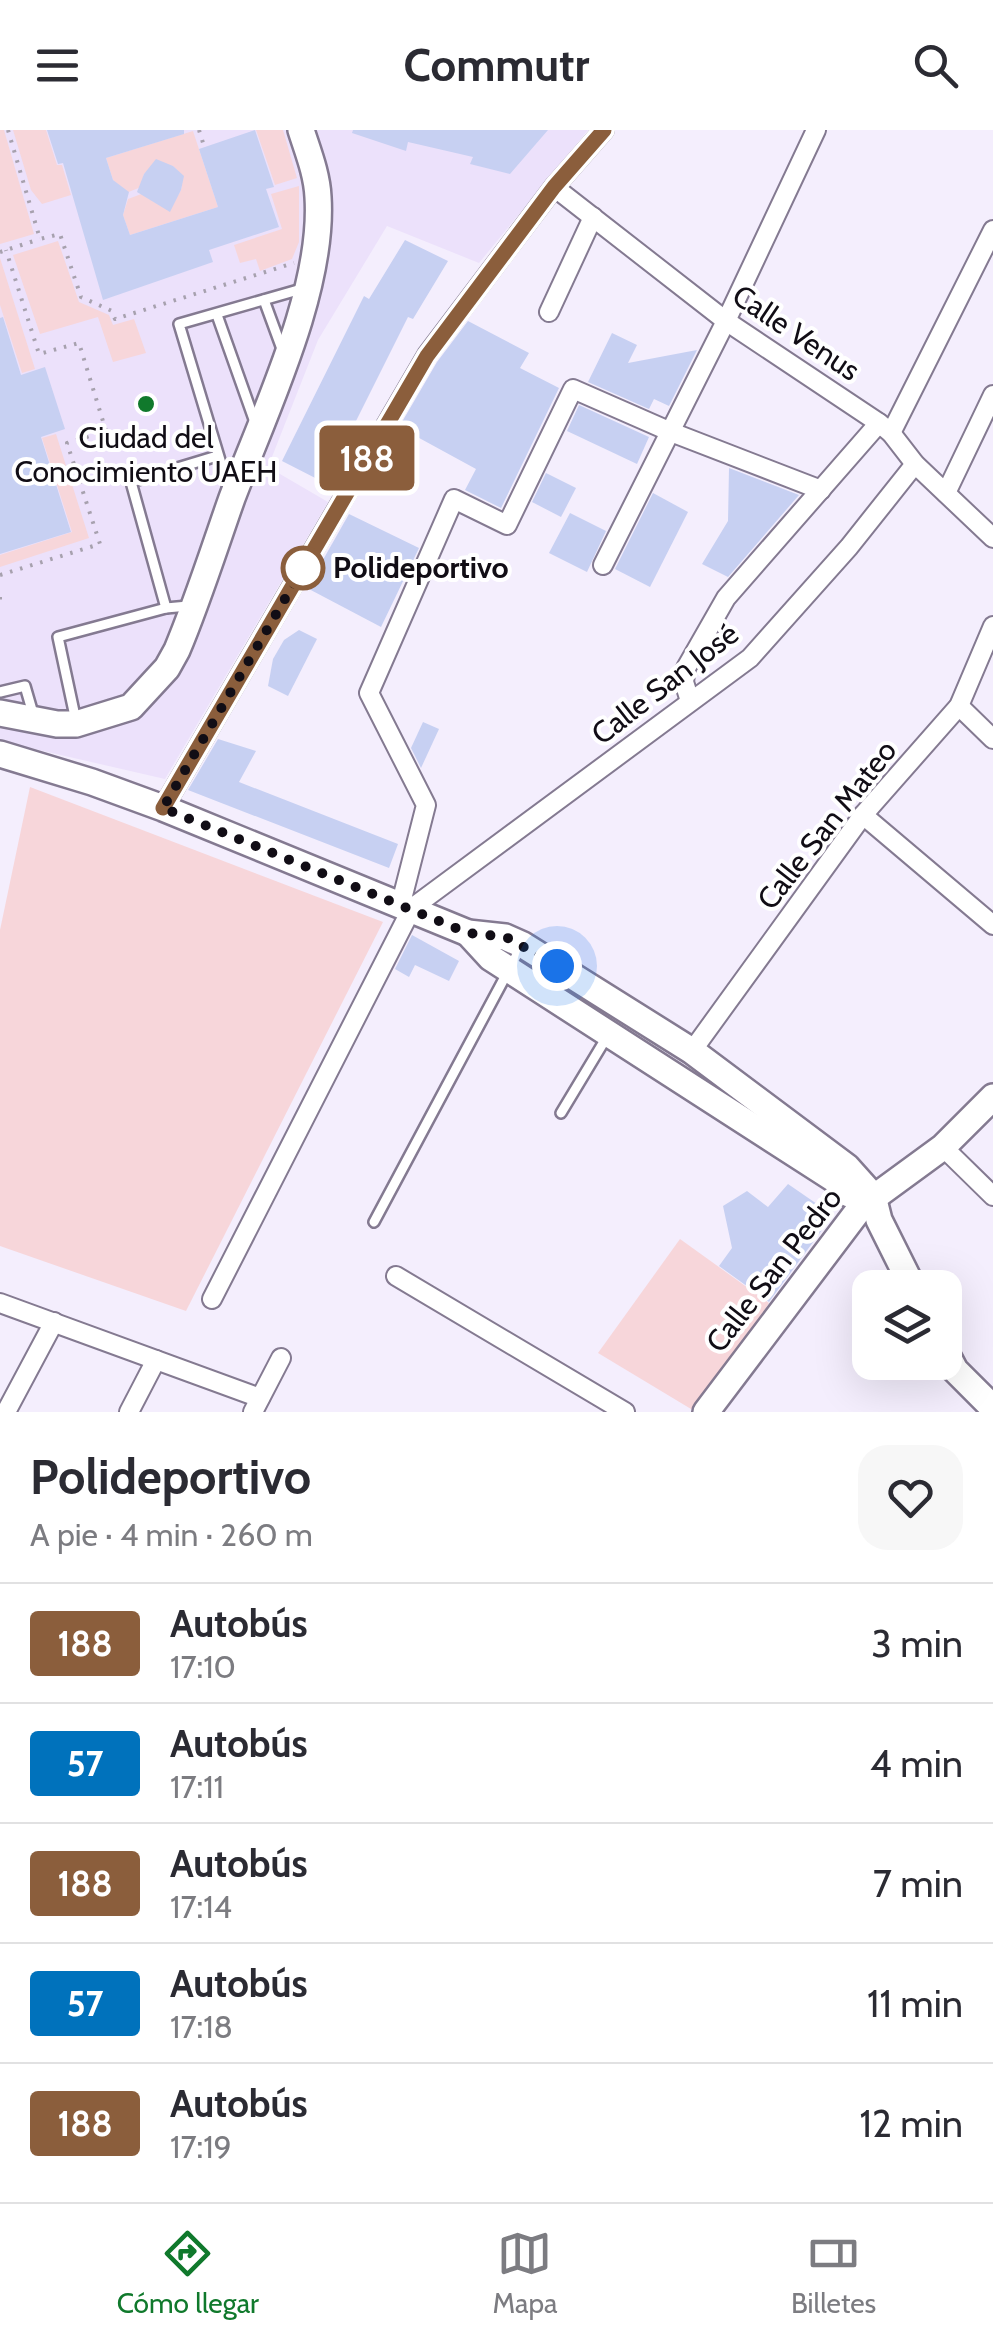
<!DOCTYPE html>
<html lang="es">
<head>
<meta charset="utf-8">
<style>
	:root { --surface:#fff; --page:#f7f7f7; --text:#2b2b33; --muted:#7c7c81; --line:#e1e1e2; --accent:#10792c }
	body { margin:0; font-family:Cabin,sans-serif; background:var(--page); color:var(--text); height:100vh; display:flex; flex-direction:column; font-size:38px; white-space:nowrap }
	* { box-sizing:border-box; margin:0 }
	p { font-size:32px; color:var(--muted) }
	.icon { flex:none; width:55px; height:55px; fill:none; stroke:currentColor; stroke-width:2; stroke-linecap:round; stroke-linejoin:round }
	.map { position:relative; height:1282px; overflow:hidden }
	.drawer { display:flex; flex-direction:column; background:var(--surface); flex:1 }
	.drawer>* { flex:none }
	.badge { padding:0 20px; border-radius:8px; font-size:35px; line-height:65px }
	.fabs { position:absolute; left:852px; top:1140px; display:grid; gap:20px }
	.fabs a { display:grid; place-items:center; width:110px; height:110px; border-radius:20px; background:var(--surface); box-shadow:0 10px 40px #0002; font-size:50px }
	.you { position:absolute; width:50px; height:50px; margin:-25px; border:8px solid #fff; border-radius:50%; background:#1a73e8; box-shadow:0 0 0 15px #1a73e833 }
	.map>.badge { position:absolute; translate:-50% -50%; box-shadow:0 0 0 5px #fff }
	.round { display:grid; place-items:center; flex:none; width:105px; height:105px; border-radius:30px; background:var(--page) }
	.headline { display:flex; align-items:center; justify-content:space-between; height:170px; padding:0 30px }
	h1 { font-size:48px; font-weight:800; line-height:75px }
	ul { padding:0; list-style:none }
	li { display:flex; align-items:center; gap:30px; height:120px; padding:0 30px; border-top:2px solid var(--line) }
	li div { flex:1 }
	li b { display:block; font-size:38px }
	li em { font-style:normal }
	li .badge { min-width:110px; font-weight:700; text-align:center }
	header { display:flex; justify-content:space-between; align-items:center; height:130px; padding:0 30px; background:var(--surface); font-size:45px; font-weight:800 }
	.dock { display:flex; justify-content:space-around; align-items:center; height:140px; border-top:2px solid var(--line); background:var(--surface); font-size:28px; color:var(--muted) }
	.dock a { display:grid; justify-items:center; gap:5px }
	.dock .selected { color:var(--accent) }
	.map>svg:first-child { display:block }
	.built { fill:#ece1fb }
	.green { fill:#f7d6da }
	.building { fill:#c7d0f2 }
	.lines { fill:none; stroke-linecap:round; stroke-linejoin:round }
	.lane-casing { stroke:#847a91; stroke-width:14 }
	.street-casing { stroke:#847a91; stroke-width:22 }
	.secondary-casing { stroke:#847a91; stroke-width:30 }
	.path { stroke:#a7a1ae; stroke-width:4; stroke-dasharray:2.5 8; stroke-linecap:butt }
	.lane { stroke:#fff; stroke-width:9 }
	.street { stroke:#fff; stroke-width:18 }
	.secondary { stroke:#fff; stroke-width:25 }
	.line-casing { stroke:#fff; stroke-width:22 }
	.line { stroke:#8b5e3c; stroke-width:15 }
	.walk { stroke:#110d15; stroke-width:10; stroke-dasharray:0 18 }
	.poi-dot { fill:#10792c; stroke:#fff; stroke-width:4 }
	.stop-dot { fill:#fff; stroke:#8b5e3c; stroke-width:5 }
	.labels { text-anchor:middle; stroke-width:8; stroke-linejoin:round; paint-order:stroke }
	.street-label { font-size:30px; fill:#110d15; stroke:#fff }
	.poi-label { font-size:30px; fill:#110d15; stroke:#fff }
	.stop-label { font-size:30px; font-weight:bold; fill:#110d15; stroke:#fff; text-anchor:start }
</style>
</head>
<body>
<header><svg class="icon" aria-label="menu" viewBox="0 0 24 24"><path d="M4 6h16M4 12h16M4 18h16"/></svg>Commutr<svg class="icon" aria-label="search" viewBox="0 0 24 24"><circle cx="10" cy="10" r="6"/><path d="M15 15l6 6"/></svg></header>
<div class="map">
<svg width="993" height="1282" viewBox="0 0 993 1282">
	<rect width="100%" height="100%" fill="#f4eefd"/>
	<path class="built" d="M 0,0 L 588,0 L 479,133 L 387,96 L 318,210 L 268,337 L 328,372 L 165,649 L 0,611 Z"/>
	<g class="green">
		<path d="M 0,0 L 4,0 L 34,104 L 0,114 Z"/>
		<path d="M 13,0 L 46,0 L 57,35 L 62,35 L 71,65 L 42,74 L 31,60 Z"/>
		<path d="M 256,0 L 283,0 L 297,48 L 275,55 Z"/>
		<path d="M 193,1 L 218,77 L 130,105 L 123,85 L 128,69 L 144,63 L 154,72 L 174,70 C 185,60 185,46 173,36 L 154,34 L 144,44 L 141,57 L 126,63 L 113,50 L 106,28 Z"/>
		<path d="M 299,56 L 299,112 L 292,129 L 260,141 L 256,129 L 240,133 L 234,115 L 282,99 L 271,64 Z"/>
		<path d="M 58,111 L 79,172 L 109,185 L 113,195 L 134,189 L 146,223 L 113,232 L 98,187 L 40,204 L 13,125 Z"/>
		<path d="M 0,128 L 35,239 L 22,243 L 0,175 Z"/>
		<path d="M 56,304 L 89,408 L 0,437 L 0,425 L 72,402 L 42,308 Z"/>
		<path d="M 30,657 L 383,792 L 186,1181 L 0,1116 L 0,800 Z"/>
		<path d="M 680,1109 L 769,1173 L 696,1282 L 598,1223 Z"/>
	</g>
	<g class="building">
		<path d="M 47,0 L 184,0 L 184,4 L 106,28 L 113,50 L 129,62 L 123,85 L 130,105 L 218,77 L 199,19 L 255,0 L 274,57 L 266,59 L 279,97 L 209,120 L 213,132 L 103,170 L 63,33 L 58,34 Z"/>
		<path d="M 353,0 L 548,0 L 510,44 L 470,34 L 473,27 L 408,12 L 406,21 L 352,3 Z"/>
		<path d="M 156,29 L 173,36 L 184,46 L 181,60 L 170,82 L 137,62 L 144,44 Z"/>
		<path d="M 405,110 L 448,131 L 413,189 L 408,187 L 325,353 L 282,331 L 364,166 L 369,169 Z"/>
		<path d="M 3,187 L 21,245 L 45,237 L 65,299 L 41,307 L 71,402 L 0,424 L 0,188 Z"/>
		<path d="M 468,191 L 529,223 L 520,238 L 559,258 L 501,378 L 465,360 L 476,339 L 399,297 L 437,232 Z"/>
		<path d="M 612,203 L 637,215 L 628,233 L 697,220 L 669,276 L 654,269 L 649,279 L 588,252 Z"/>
		<path d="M 579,275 L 649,307 L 637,334 L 567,301 Z"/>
		<path d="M 729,338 L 799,365 L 728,447 L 702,434 L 728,391 Z"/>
		<path d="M 546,343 L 576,358 L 561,387 L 532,372 Z"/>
		<path d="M 653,363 L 688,382 L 650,457 L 615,439 Z"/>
		<path d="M 570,383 L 606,401 L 587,442 L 549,423 Z"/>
		<path d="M 349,384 L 419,418 L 381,497 L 307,458 Z"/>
		<path d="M 299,500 L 317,509 L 288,566 L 268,556 L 273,529 L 284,510 Z"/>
		<path d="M 423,592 L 439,599 L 421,638 L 411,618 Z"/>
		<path d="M 218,609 L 256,621 L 239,652 L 398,714 L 389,738 L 188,660 Z"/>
		<path d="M 412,805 L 459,831 L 449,851 L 415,835 L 409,847 L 395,839 Z"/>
		<path d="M 788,1054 L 833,1085 L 769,1172 L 719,1136 L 732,1118 L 723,1076 L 747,1061 L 768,1077 Z"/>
	</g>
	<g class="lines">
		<g class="lane-casing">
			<g id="lane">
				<path d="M 264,170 L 282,219"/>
				<path d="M 217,185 L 256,295"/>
				<path d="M 229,360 L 179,194 L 305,158"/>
				<path d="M 166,478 L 131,352 L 217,326"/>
				<path d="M 0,562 L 25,556 L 34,587"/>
				<path d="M 76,591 L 58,507 L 166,478 L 188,476"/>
				<path d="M 561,983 L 608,905"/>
				<path d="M 374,1092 L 521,817"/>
			</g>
		</g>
		<g class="street-casing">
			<g id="street">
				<path d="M 554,57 L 726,191 L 879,293 L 891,303 L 915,334 L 993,408"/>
				<path d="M 549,182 L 593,87"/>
				<path d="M 891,303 L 993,100"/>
				<path d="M 946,363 L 993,265"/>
				<path d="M 603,435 L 726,191 L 816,0"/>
				<path d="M 690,571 L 684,552 L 686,538 L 726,468 L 879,293"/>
				<path d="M 959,576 L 993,609"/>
				<path d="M 163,678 L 427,225 L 554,57 L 604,0"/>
				<path d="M 863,685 L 993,795"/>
				<path d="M 401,773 L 426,675 L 369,563 L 454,369 L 507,395 L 573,259 L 671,302 L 821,360"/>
				<path d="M 692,921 L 863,685 L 959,576 L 993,496"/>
				<path d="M 943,1017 L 993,1066"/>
				<path d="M 396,1146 L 625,1282"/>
				<path d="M 212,1169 L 412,778 L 750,528 L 849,417 L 915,334"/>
				<path d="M 0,1173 L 260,1268"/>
				<path d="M 6,1282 L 54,1192"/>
				<path d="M 129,1282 L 156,1230"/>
				<path d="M 253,1282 L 281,1228"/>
			</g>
		</g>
		<g class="secondary-casing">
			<g id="secondary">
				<path d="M 0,583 L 57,594 L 76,594 L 131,577 L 167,538 L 177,520 C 198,470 214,419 232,368 C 265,281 324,160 318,67 C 317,44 308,22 301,0"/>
				<path d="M 0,624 L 92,652 L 163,678 L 468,803 L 505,807 L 523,815 L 692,921 L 847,1037 L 873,1066 L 879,1090 L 913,1158"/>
				<path d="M 468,803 L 491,828 L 834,1049 L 849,1064"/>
				<path d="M 945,1221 L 955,1240 L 993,1278"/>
				<path d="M 706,1282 L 861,1077 L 943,1017 L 993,967"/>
			</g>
		</g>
		<g class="path">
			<path d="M 8,0 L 40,109 L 60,104 L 81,167 L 112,181 L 115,189 L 294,133"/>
			<path d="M 199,0 L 204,16"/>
			<path d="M 0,122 L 40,109"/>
			<path d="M 0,445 L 100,414 L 67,313 L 106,301 L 79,213 L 39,224 L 6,120"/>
			<path d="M 0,467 L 0,471"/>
		</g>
		<use href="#lane" class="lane"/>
		<use href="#street" class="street"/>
		<use href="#secondary" class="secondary"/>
	</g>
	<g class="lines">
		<g class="line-casing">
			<path id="line" d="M 163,678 L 427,226 L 554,57 L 604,0"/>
		</g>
		<use href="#line" class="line"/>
		<path class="walk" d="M 303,438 L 163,678 L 468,803 L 506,807 L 557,836"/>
	</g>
	<circle class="poi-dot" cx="146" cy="274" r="10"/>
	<circle class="stop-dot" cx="303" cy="438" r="20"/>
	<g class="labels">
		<g class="street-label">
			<text transform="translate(796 203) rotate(34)" y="10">Calle Venus</text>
			<text transform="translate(665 554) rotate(-38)" y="10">Calle San José</text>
			<text transform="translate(827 695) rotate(-52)" y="10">Calle San Mateo</text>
			<text transform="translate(774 1140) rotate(-52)" y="10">Calle San Pedro</text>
		</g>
		<g class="poi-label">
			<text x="146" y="318">Ciudad del<tspan x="146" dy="34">Conocimiento UAEH</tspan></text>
		</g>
		<g class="stop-label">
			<text x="333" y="448">Polideportivo</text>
		</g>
	</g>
</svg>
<div class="fabs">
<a><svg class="icon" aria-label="layers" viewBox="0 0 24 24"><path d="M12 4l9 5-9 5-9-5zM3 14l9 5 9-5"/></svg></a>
</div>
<div class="you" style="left:557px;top:836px"></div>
<b class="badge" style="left:367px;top:328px;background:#8b5e3c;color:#fff">188</b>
</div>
<section class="drawer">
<div class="headline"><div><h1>Polideportivo</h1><p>A pie · 4 min · 260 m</p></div><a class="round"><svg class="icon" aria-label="heart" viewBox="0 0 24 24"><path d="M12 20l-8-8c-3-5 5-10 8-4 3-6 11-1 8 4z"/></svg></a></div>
<ul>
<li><span class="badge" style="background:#8b5e3c;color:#fff">188</span><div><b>Autobús</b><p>17:10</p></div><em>3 min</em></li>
<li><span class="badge" style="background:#0072bc;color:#fff">57</span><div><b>Autobús</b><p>17:11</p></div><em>4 min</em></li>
<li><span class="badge" style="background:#8b5e3c;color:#fff">188</span><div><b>Autobús</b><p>17:14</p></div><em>7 min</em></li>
<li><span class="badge" style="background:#0072bc;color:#fff">57</span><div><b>Autobús</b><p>17:18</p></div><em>11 min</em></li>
<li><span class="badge" style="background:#8b5e3c;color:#fff">188</span><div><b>Autobús</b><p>17:19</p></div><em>12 min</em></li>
</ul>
</section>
<nav class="dock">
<a class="selected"><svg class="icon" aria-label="directions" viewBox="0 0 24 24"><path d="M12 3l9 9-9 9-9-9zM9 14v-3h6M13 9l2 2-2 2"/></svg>Cómo llegar</a>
<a><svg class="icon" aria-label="map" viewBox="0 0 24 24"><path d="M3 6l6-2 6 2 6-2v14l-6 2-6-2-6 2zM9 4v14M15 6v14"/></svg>Mapa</a>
<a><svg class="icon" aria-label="tickets" viewBox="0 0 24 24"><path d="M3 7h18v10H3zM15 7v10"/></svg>Billetes</a>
</nav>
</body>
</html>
